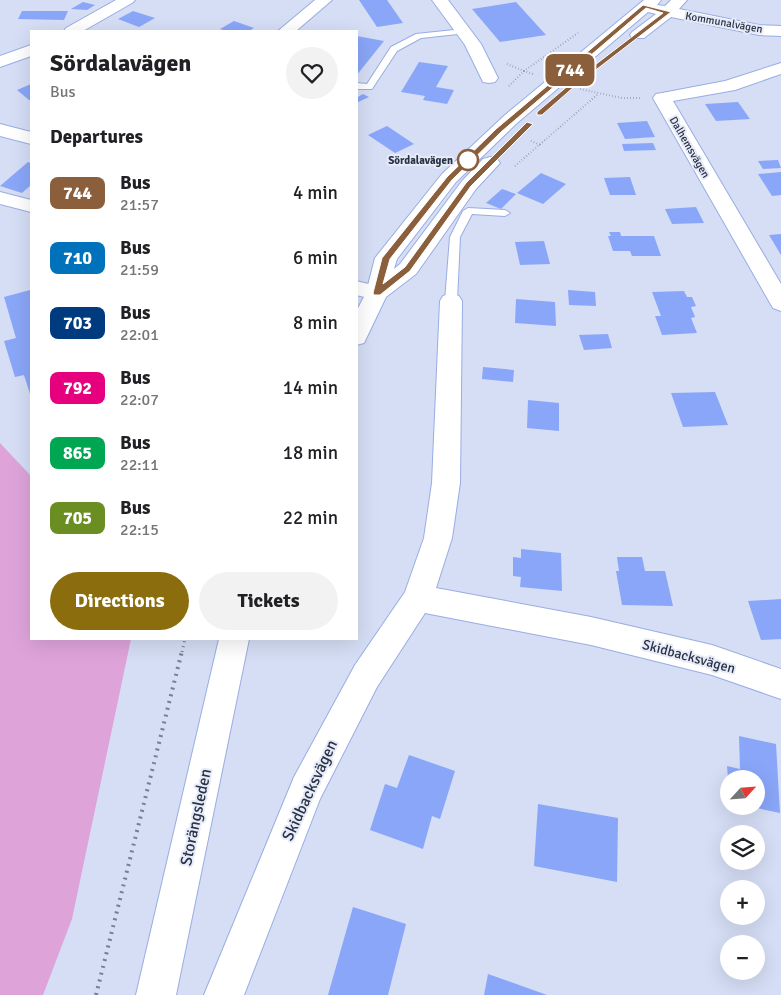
<!DOCTYPE html>
<html lang="en">
<head>
<meta charset="utf-8">
<style>
	:root { --surface:#fff; --page:#f2f2f2; --text:#202124; --muted:#757577; --accent:#8b6d0d }
	body { margin:0; font-family:Signika,sans-serif; background:var(--page); color:var(--text); height:100vh; display:flex; flex-direction:column; font-size:19px; white-space:nowrap }
	* { box-sizing:border-box; margin:0 }
	p { font-size:16px; color:var(--muted) }
	.icon { flex:none; width:28px; height:28px; fill:none; stroke:currentColor; stroke-width:2; stroke-linecap:round; stroke-linejoin:round }
	.map { position:relative; flex:1; overflow:hidden }
	.panel { position:absolute; left:30px; top:30px; width:328px; height:610px; display:flex; flex-direction:column; background:var(--surface); border-radius:0px; box-shadow:0 5px 20px #0002 }
	.panel>* { flex:none }
	.badge { padding:0 10px; border-radius:8px; font-size:18px; line-height:32px }
	.needle { width:32px; rotate:64deg }
	.fabs { position:absolute; left:720px; top:770px; display:grid; gap:10px }
	.fabs a { display:grid; place-items:center; width:45px; height:45px; border-radius:50%; background:var(--surface); box-shadow:0 5px 20px #0002; font-size:25px }
	.map>.badge { position:absolute; translate:-50% -50%; box-shadow:0 0 0 2px #fff }
	h2 { padding:0 20px; font-size:19px; line-height:45px }
	.round { display:grid; place-items:center; flex:none; width:52px; height:52px; border-radius:26px; background:var(--page) }
	.headline { display:flex; align-items:center; justify-content:space-between; height:85px; padding:0 20px }
	h1 { font-size:24px; font-weight:800; line-height:38px }
	.cta { display:flex; gap:10px; margin-top:auto; padding:10px 20px }
	.cta a { flex:1; height:58px; border-radius:30px; background:var(--accent); color:#fff; font-size:20px; font-weight:800; line-height:58px; text-align:center }
	.cta a+a { background:var(--page); color:var(--text) }
	ul { padding:0; list-style:none }
	li { display:flex; align-items:center; gap:15px; height:65px; padding:0 20px }
	li div { flex:1 }
	li b { display:block; font-size:19px }
	li em { font-style:normal }
	li .badge { min-width:55px; font-weight:700; text-align:center }
	.map>svg:first-child { display:block }
	.green { fill:#dea4da }
	.building { fill:#8aa6f8 }
	.lines { fill:none; stroke-linecap:round; stroke-linejoin:round }
	.lane-casing { stroke:#99ade3; stroke-width:2 }
	.street-casing { stroke:#99ade3; stroke-width:2 }
	.secondary-casing { stroke:#99ade3; stroke-width:2 }
	.path-far2 { stroke:#777f96; stroke-width:2; stroke-dasharray:0.5 2.5; stroke-linecap:butt }
	.path-far1 { stroke:#777f96; stroke-width:3; stroke-dasharray:1 4; stroke-linecap:butt }
	.path { stroke:#777f96; stroke-width:4; stroke-dasharray:2 5; stroke-linecap:butt }
	.lane { fill:#fff; fill-rule:evenodd }
	.street { fill:#fff; fill-rule:evenodd }
	.secondary { fill:#fff; fill-rule:evenodd }
	.line { fill:#8b5e3c; stroke:#fff }
	.stop-dot { fill:#fff; stroke:#8b5e3c; stroke-width:2.5 }
	.labels { text-anchor:middle; stroke-width:4; stroke-linejoin:round; paint-order:stroke }
	.far-street-label { font-size:11px; fill:#293147; stroke:#e7ebf7 }
	.far-stop-label { font-size:11px; font-weight:bold; fill:#293147; stroke:#e7ebf7; text-anchor:end }
	.street-label { font-size:14px; fill:#293147; stroke:#e7ebf7 }
	.near-street-label { font-size:16px; fill:#293147; stroke:#e7ebf7 }
</style>
</head>
<body>
<div class="map">
<svg width="781" height="995" viewBox="0 0 781 995">
	<rect width="100%" height="100%" fill="#d5def5"/>
	<path class="green" d="M 0,443 L 31,476 L 31,639 L 131,639 L 72,919 L 43,995 L 0,995 Z"/>
	<g class="building">
		<path d="M 359,0 L 387,0 L 403,23 L 377,27 Z"/>
		<path d="M 83,2 L 95,5 L 87,10 L 71,9 Z"/>
		<path d="M 516,2 L 546,35 L 500,42 L 472,9 Z"/>
		<path d="M 22,11 L 68,11 L 64,20 L 18,19 Z"/>
		<path d="M 133,11 L 155,18 L 139,27 L 118,19 Z"/>
		<path d="M 234,21 L 254,28 L 249,31 L 226,31 L 220,29 Z"/>
		<path d="M 357,36 L 384,41 L 356,76 L 356,37 Z"/>
		<path d="M 419,62 L 448,66 L 436,87 L 454,90 L 447,104 L 423,100 L 425,96 L 401,92 Z"/>
		<path d="M 31,84 L 31,100 L 29,100 L 17,90 Z"/>
		<path d="M 363,94 L 369,97 L 356,103 L 356,98 Z"/>
		<path d="M 738,102 L 750,119 L 716,121 L 705,104 Z"/>
		<path d="M 647,121 L 655,137 L 625,139 L 617,123 Z"/>
		<path d="M 387,126 L 414,144 L 395,153 L 368,135 Z"/>
		<path d="M 653,143 L 656,150 L 624,151 L 622,144 Z"/>
		<path d="M 778,160 L 781,168 L 763,169 L 758,161 Z"/>
		<path d="M 28,162 L 31,163 L 31,185 L 22,193 L 0,186 Z"/>
		<path d="M 781,172 L 781,195 L 772,196 L 758,174 Z"/>
		<path d="M 541,173 L 566,184 L 543,204 L 517,193 Z"/>
		<path d="M 630,177 L 636,195 L 610,195 L 604,178 Z"/>
		<path d="M 502,189 L 516,194 L 501,209 L 486,203 Z"/>
		<path d="M 696,207 L 704,223 L 672,224 L 665,209 Z"/>
		<path d="M 609,232 L 620,232 L 621,236 L 654,236 L 661,256 L 632,256 L 630,251 L 613,251 L 608,236 L 611,236 Z"/>
		<path d="M 781,234 L 781,255 L 769,235 Z"/>
		<path d="M 544,241 L 550,264 L 520,265 L 515,242 Z"/>
		<path d="M 30,290 L 31,294 L 31,397 L 24,375 L 15,377 L 4,341 L 16,338 L 4,297 Z"/>
		<path d="M 568,290 L 595,292 L 596,306 L 569,305 Z"/>
		<path d="M 684,291 L 687,297 L 692,297 L 696,306 L 691,307 L 695,317 L 691,318 L 697,333 L 662,335 L 655,316 L 661,316 L 652,292 Z"/>
		<path d="M 516,299 L 555,302 L 556,326 L 515,323 Z"/>
		<path d="M 608,334 L 612,348 L 584,350 L 579,335 Z"/>
		<path d="M 483,367 L 514,370 L 513,382 L 482,379 Z"/>
		<path d="M 715,392 L 728,425 L 683,427 L 671,393 Z"/>
		<path d="M 528,400 L 559,403 L 559,431 L 527,428 Z"/>
		<path d="M 521,549 L 561,553 L 562,591 L 520,587 L 521,577 L 513,576 L 513,557 L 521,558 Z"/>
		<path d="M 617,557 L 642,557 L 645,571 L 665,571 L 673,606 L 622,605 L 616,571 L 619,571 Z"/>
		<path d="M 781,599 L 781,639 L 761,640 L 748,601 Z"/>
		<path d="M 739,736 L 776,744 L 780,813 L 752,807 L 756,806 L 756,779 L 728,779 L 727,766 L 740,769 Z"/>
		<path d="M 409,755 L 455,771 L 440,819 L 432,816 L 423,849 L 370,830 L 385,784 L 397,788 Z"/>
		<path d="M 538,804 L 618,818 L 617,882 L 534,866 Z"/>
		<path d="M 353,907 L 406,924 L 388,995 L 328,995 Z"/>
		<path d="M 488,974 L 547,995 L 484,995 Z"/>
	</g>
	<g class="lines">
		<g class="lane-casing">
			<g id="lane">
				<path d="M 464,29 L 468,31 L 467,33 L 421,38 L 397,51 L 372,89 L 356,89 L 356,83 L 367,84 L 391,47 L 416,34 Z"/>
				<path d="M 468,208 L 505,210 L 510,213 L 505,216 L 472,214 L 460,237 L 457,301 L 451,305 L 445,301 L 450,237 L 463,211 Z"/>
			</g>
		</g>
		<g class="street-casing">
			<g id="street">
				<path d="M 116,0 L 135,0 L 132,3 L 83,31 L 64,31 L 66,28 Z"/>
				<path d="M 315,0 L 332,0 L 296,31 L 278,31 Z"/>
				<path d="M 432,0 L 448,0 L 481,44 L 498,78 L 495,82 L 489,83 L 483,82 L 465,45 Z"/>
				<path d="M 31,45 L 31,56 L 0,67 L 0,56 Z"/>
				<path d="M 781,63 L 781,74 L 735,90 L 673,101 L 781,284 L 781,311 L 773,308 L 770,303 L 653,98 L 656,94 L 662,93 L 725,81 Z"/>
				<path d="M 0,124 L 31,132 L 31,144 L 0,136 Z"/>
				<path d="M 0,192 L 31,200 L 31,212 L 0,204 Z"/>
				<path d="M 356,281 L 385,288 L 388,293 L 385,298 L 377,300 L 356,295 Z"/>
				<path d="M 451,293 L 459,296 L 462,301 L 460,483 L 452,538 L 436,588 L 591,617 L 712,645 L 781,669 L 781,699 L 712,675 L 591,645 L 425,613 L 377,687 L 320,799 L 244,995 L 204,995 L 294,777 L 355,665 L 405,592 L 424,538 L 432,483 L 440,301 L 443,296 Z"/>
			</g>
		</g>
		<g class="secondary-casing">
			<g id="secondary">
				<path d="M 644,0 L 661,0 L 657,5 L 665,6 L 671,0 L 687,0 L 679,9 L 759,25 L 781,26 L 781,36 L 759,35 L 671,17 L 644,38 L 632,38 L 630,35 L 632,32 L 656,14 L 648,12 L 517,123 L 456,182 L 397,259 L 394,269 L 400,264 L 462,181 L 483,159 L 490,157 L 497,159 L 500,163 L 476,189 L 416,274 L 386,297 L 364,343 L 356,345 L 356,312 L 366,293 L 375,258 L 442,174 L 505,115 Z"/>
				<path d="M 219,639 L 249,639 L 176,995 L 136,995 Z"/>
			</g>
		</g>
		<g class="path-far2">
			<path d="M 507,64 L 524,71 L 578,33"/>
			<path d="M 509,86 L 524,71 L 533,74"/>
			<path d="M 580,89 L 622,98 L 642,98"/>
			<path d="M 531,141 L 540,145"/>
			<path d="M 515,166 L 598,94"/>
		</g>
		<path class="path-far1" d="M 182,652 L 185,639"/>
		<path class="path" d="M 96,995 L 182,651"/>
		<use href="#lane" class="lane"/>
		<use href="#street" class="street"/>
		<use href="#secondary" class="secondary"/>
	</g>
	<path class="line" d="M 643,5 L 671,12 L 575,86 L 542,115 L 537,115 L 537,112 L 570,84 L 663,13 L 646,8 L 501,132 L 452,180 L 390,259 L 383,284 L 405,267 L 466,183 L 527,122 L 533,124 L 471,186 L 410,271 L 380,295 L 374,295 L 373,293 L 382,258 L 447,177 L 496,129 Z"/>
	<circle class="stop-dot" cx="468" cy="160" r="10"/>
	<g class="labels">
		<g class="far-street-label">
			<text transform="translate(724 22) rotate(10)" y="4">Kommunalvägen</text>
			<text transform="translate(690 147) rotate(60)" y="4">Dalhemsvägen</text>
		</g>
		<g class="far-stop-label">
			<text x="453" y="164">Sördalavägen</text>
		</g>
		<g class="street-label">
			<text transform="translate(689 656) rotate(15)" y="5">Skidbacksvägen</text>
		</g>
		<g class="near-street-label">
			<text transform="translate(309 790) rotate(-65)" y="6">Skidbacksvägen</text>
			<text transform="translate(195 817) rotate(-78)" y="6">Storängsleden</text>
		</g>
	</g>
</svg>
<div class="fabs">
<a><svg class="needle" viewBox="-14 -14 28 28"><path d="M0-13l5 13h-10z" fill="#e53935"/><path d="M0 13l5-13h-10z" fill="#757577"/></svg></a>
<a><svg class="icon" aria-label="layers" viewBox="0 0 24 24"><path d="M12 4l9 5-9 5-9-5zM3 14l9 5 9-5"/></svg></a>
<a>+</a>
<a>−</a>
</div>
<b class="badge" style="left:570px;top:70px;background:#8b5e3c;color:#fff">744</b>
<section class="panel">
<div class="headline"><div><h1>Sördalavägen</h1><p>Bus</p></div><a class="round"><svg class="icon" aria-label="heart" viewBox="0 0 24 24"><path d="M12 20l-8-8c-3-5 5-10 8-4 3-6 11-1 8 4z"/></svg></a></div>
<h2>Departures</h2>
<ul>
<li><span class="badge" style="background:#8b5e3c;color:#fff">744</span><div><b>Bus</b><p>21:57</p></div><em>4 min</em></li>
<li><span class="badge" style="background:#0072bc;color:#fff">710</span><div><b>Bus</b><p>21:59</p></div><em>6 min</em></li>
<li><span class="badge" style="background:#003b80;color:#fff">703</span><div><b>Bus</b><p>22:01</p></div><em>8 min</em></li>
<li><span class="badge" style="background:#e6007e;color:#fff">792</span><div><b>Bus</b><p>22:07</p></div><em>14 min</em></li>
<li><span class="badge" style="background:#00a651;color:#fff">865</span><div><b>Bus</b><p>22:11</p></div><em>18 min</em></li>
<li><span class="badge" style="background:#6b8e23;color:#fff">705</span><div><b>Bus</b><p>22:15</p></div><em>22 min</em></li>
</ul>
<div class="cta"><a>Directions</a><a>Tickets</a></div>
</section>
</div>
</body>
</html>
